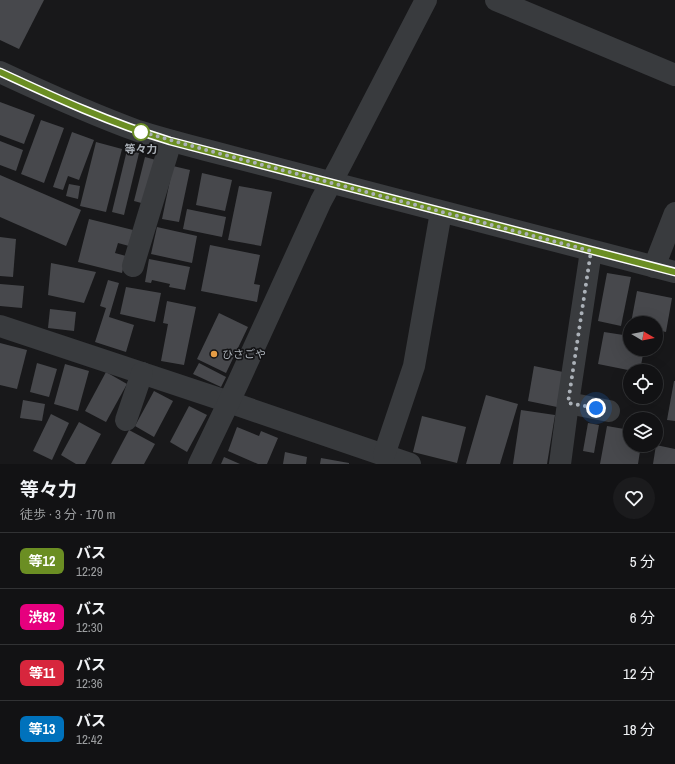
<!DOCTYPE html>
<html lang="ja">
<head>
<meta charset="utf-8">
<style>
	:root { --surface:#121214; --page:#1b1b1d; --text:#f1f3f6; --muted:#9c9ea0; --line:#313234 }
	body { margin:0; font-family:"Archivo Narrow","Noto Sans JP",sans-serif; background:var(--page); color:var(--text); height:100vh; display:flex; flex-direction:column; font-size:15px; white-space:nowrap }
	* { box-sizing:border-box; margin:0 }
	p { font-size:13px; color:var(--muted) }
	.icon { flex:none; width:22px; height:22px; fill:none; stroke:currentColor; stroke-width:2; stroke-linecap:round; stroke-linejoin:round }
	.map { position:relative; height:464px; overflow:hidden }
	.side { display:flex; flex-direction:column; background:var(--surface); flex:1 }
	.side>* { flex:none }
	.badge { padding:0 8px; border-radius:6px; font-size:14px; line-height:26px }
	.needle { width:26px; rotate:100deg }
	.tools { position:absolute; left:623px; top:316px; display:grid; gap:8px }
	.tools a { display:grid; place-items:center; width:40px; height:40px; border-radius:50%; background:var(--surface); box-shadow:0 4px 16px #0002,0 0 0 1px var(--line); font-size:20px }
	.you { position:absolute; width:20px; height:20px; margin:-10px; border:3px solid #fff; border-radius:50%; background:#1a73e8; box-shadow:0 0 0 6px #1a73e833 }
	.map>.badge { position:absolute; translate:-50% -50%; box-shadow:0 0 0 2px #fff }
	.round { display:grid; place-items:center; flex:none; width:42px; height:42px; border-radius:21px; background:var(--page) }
	.head { display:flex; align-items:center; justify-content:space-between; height:68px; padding:0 20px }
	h1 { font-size:19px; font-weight:700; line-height:30px }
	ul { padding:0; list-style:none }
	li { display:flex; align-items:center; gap:12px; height:56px; padding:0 20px; border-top:1px solid var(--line) }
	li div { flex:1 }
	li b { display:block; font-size:15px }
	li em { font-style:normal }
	li .badge { min-width:44px; font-weight:700; text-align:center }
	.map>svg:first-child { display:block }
	.building { fill:#47484c }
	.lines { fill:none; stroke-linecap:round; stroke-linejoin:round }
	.minor { stroke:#393b3e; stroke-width:22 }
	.line-casing { stroke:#fff; stroke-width:9 }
	.line { stroke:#6b8e23; stroke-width:6 }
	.walk { stroke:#abb1b8; stroke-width:4; stroke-dasharray:0 7.2 }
	.stop-dot { fill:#fff; stroke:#6b8e23; stroke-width:2 }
	.poi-dot { fill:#e59c45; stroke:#131315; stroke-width:1.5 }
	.labels { text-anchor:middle; stroke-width:3.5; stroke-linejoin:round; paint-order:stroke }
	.stop-label { font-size:11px; font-weight:bold; fill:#abb1b8; stroke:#131315 }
	.poi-label { font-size:11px; fill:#abb1b8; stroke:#131315; text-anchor:start }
</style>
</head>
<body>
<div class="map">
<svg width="675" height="464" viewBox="0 0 675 464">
	<rect width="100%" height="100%" fill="#18181a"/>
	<g class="building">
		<path d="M 0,0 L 44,0 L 19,49 L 0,40 Z"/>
		<path d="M 0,102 L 35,115 L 24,144 L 0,135 Z"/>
		<path d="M 41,120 L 64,128 L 44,183 L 21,174 Z"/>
		<path d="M 72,132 L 94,140 L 79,180 L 68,176 L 63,190 L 53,187 Z"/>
		<path d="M 0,141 L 23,150 L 16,171 L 0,165 Z"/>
		<path d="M 96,142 L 122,149 L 106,212 L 80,206 Z"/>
		<path d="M 127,150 L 139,153 L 124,215 L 112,212 Z"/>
		<path d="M 145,157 L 156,160 L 145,204 L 134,201 Z"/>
		<path d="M 173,166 L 190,170 L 179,222 L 162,219 Z"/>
		<path d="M 202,173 L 232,180 L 225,211 L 196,205 Z"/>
		<path d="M 0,175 L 81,210 L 66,246 L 0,217 Z"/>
		<path d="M 69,184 L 80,186 L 78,199 L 66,196 Z"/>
		<path d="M 239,186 L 272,192 L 261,246 L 228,240 Z"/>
		<path d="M 187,209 L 226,217 L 222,237 L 183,229 Z"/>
		<path d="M 89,219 L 133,230 L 129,246 L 118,243 L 115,253 L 126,256 L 122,273 L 78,262 Z"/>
		<path d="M 157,227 L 197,236 L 192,263 L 151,254 Z"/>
		<path d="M 0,237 L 16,239 L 13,277 L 0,276 Z"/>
		<path d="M 210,245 L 260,255 L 254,284 L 260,285 L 257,302 L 201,291 Z"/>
		<path d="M 149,259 L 190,267 L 185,290 L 169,287 L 170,284 L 152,280 L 151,283 L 145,282 Z"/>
		<path d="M 51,263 L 96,272 L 84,303 L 48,295 Z"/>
		<path d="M 607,273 L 631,277 L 621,326 L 598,321 Z"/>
		<path d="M 108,280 L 119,283 L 109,317 L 134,325 L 126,352 L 95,342 L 106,308 L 100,306 Z"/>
		<path d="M 0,284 L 24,286 L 22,308 L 0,306 Z"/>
		<path d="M 126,287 L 161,293 L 155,322 L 120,314 Z"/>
		<path d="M 637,291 L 672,298 L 666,332 L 656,330 L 656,323 L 631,323 Z"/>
		<path d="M 167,301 L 196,307 L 184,365 L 161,361 L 168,324 L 163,323 Z"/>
		<path d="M 50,309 L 76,312 L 74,331 L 48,328 Z"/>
		<path d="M 219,313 L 248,327 L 226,373 L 197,359 Z"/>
		<path d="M 604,332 L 630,336 L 630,349 L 644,349 L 640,371 L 633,371 L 598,364 Z"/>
		<path d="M 0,343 L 27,350 L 17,389 L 0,385 Z"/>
		<path d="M 37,363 L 57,369 L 49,397 L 30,392 Z"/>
		<path d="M 199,363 L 226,377 L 221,387 L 193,374 Z"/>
		<path d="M 65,364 L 89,371 L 78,411 L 54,404 Z"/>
		<path d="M 534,366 L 563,372 L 557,407 L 528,401 Z"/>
		<path d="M 106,372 L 127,384 L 106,422 L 85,411 Z"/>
		<path d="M 674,381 L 675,381 L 675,421 L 667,420 Z"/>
		<path d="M 154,391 L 173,401 L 154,437 L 135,426 Z"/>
		<path d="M 486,395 L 518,404 L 500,464 L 466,464 Z"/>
		<path d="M 23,400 L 45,404 L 42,421 L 20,418 Z"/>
		<path d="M 189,406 L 207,415 L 187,452 L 170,442 Z"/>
		<path d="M 521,410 L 555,415 L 547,464 L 513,464 Z"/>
		<path d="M 51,414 L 69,423 L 52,460 L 33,451 Z"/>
		<path d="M 422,416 L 466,427 L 457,463 L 413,452 Z"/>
		<path d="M 79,422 L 101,434 L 85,464 L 76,464 L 61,455 Z"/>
		<path d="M 588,423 L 599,425 L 594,453 L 583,451 Z"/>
		<path d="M 607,426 L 630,430 L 630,445 L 641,445 L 638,464 L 600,464 Z"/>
		<path d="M 237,427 L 259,436 L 261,431 L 278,438 L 267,464 L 258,464 L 228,451 Z"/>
		<path d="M 129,430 L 155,444 L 144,464 L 111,464 Z"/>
		<path d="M 656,445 L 675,449 L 675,464 L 653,464 Z"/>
		<path d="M 285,452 L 307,457 L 306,464 L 283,464 Z"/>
		<path d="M 224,457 L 240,464 L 221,464 Z"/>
		<path d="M 321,458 L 349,463 L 349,464 L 320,464 Z"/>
	</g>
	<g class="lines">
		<g class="minor">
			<path d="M 496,0 L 675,75"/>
			<path d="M 0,72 C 45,93 91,114 138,131 C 160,138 183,144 206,150 L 675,272"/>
			<path d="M 133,266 L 171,141"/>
			<path d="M 654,267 L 675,213"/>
			<path d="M 0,326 L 229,402 L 410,464"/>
			<path d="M 568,403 L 609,411"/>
			<path d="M 126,420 L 142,373"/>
			<path d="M 384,455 L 414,366 L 441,212"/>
			<path d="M 199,464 L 236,387 L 321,201 L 341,164 L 426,0"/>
			<path d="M 560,464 L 568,403 L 591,251"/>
		</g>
	</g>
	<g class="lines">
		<g class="line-casing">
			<path id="line" d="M 0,72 C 56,98 111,123 170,141 L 675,272"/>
		</g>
		<use href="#line" class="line"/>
		<path class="walk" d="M 141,132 L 139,131 L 206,150 L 591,251 L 568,403 L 596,408"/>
	</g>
	<circle class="stop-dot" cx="141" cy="132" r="8"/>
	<circle class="poi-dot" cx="214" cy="354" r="4"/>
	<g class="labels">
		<g class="stop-label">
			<text x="141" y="153">等々力</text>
		</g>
		<g class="poi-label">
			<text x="222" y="358">ひさごや</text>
		</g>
	</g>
</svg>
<div class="tools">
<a><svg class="needle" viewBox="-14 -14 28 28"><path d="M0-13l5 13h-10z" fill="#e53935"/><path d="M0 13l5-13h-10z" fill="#9c9ea0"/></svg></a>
<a><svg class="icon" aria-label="locate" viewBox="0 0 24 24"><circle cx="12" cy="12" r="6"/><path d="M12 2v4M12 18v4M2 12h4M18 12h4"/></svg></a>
<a><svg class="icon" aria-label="layers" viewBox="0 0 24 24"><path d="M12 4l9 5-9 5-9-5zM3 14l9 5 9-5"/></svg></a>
</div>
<div class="you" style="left:596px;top:408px"></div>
</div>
<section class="side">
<div class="head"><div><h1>等々力</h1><p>徒歩 · 3 分 · 170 m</p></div><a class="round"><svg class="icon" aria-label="heart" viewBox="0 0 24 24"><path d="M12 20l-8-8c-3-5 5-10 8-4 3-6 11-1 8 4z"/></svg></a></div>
<ul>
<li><span class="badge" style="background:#6b8e23;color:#fff">等12</span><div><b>バス</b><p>12:29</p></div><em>5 分</em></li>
<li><span class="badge" style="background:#e6007e;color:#fff">渋82</span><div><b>バス</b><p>12:30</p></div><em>6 分</em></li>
<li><span class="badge" style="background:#d7263d;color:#fff">等11</span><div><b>バス</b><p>12:36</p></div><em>12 分</em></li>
<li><span class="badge" style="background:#0072bc;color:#fff">等13</span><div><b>バス</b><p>12:42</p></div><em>18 分</em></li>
</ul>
</section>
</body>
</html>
